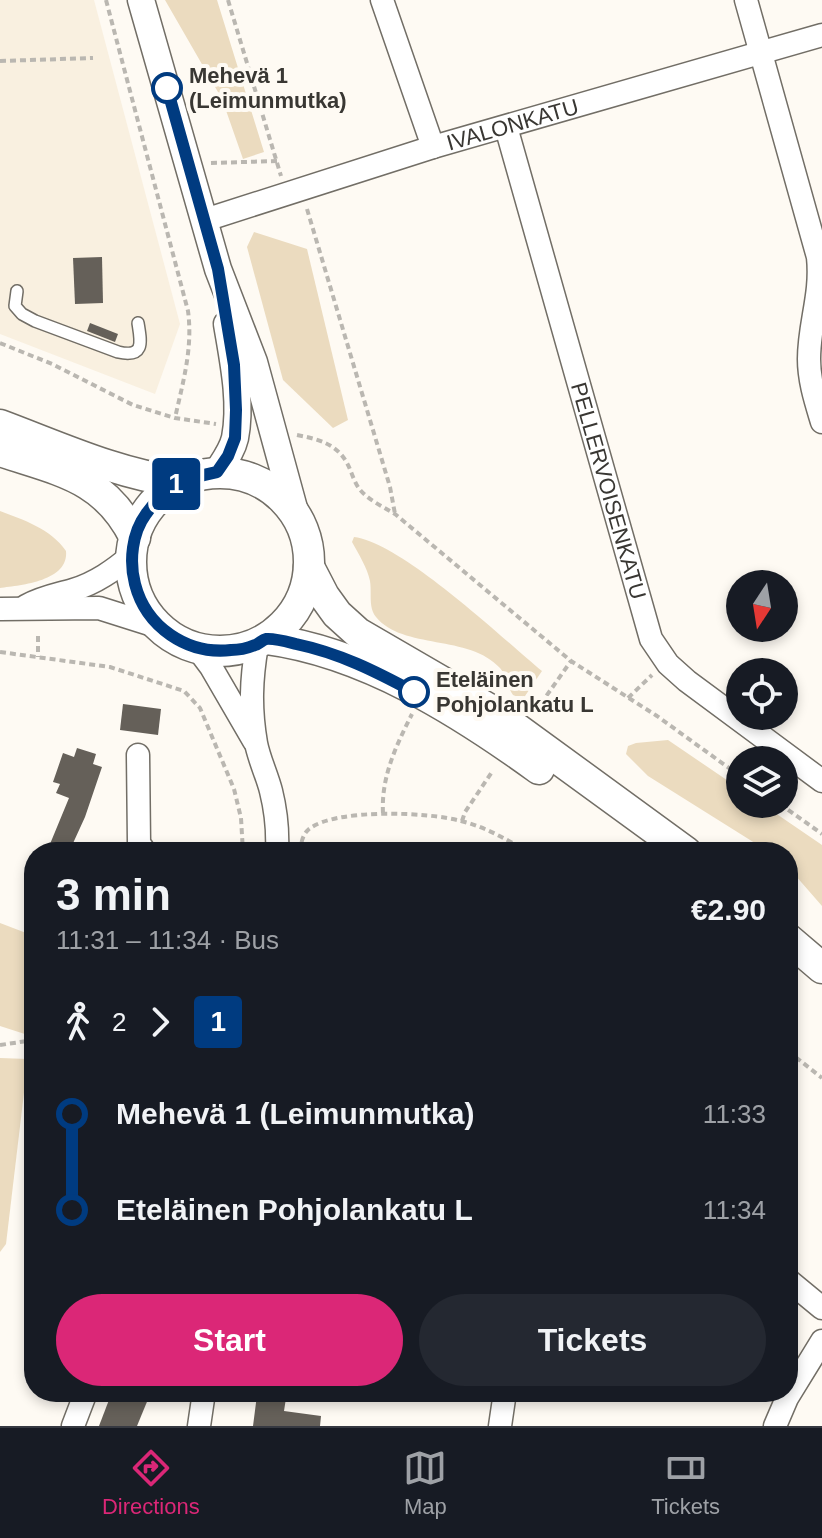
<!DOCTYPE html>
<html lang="en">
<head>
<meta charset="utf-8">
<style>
	:root { --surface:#171b24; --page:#242831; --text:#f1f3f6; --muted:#9ea1a6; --line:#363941; --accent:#db2777 }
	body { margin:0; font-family:Arial,sans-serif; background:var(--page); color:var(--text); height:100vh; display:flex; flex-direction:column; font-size:30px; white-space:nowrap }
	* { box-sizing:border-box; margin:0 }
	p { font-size:26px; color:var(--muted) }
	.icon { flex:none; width:44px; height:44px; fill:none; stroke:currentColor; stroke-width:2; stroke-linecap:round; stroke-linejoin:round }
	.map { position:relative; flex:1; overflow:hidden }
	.sheet { position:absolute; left:24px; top:842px; width:774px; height:560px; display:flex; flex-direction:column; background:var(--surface); border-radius:32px; box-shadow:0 4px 12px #0003 }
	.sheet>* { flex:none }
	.badge { padding:0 16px; border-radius:6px; font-size:28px; line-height:52px }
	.needle { width:52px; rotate:192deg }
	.controls { position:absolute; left:726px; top:570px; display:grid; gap:16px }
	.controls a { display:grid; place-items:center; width:72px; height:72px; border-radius:50%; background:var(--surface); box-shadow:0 4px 12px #0003; font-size:40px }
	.map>.badge { position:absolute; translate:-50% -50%; box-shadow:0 0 0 4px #fff }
	.legs { display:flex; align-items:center; gap:12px; height:88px; padding:0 32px; font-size:26px }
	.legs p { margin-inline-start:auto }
	.overview { display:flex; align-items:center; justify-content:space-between; height:136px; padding:0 32px }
	h1 { font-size:44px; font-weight:700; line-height:60px }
	.cta { display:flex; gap:16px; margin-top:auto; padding:16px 32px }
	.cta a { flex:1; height:92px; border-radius:48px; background:var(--accent); color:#fff; font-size:32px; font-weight:700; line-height:92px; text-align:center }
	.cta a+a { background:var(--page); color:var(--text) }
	ul { padding:0 32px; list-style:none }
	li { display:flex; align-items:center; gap:28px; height:96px; font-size:30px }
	li i { display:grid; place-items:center; width:12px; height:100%; margin:0 10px; background:currentColor }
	li i::after { content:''; width:20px; height:20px; margin:-10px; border:6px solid; border-radius:50%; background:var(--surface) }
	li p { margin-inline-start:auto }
	li:first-child i { background:linear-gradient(#0000 50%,currentColor 0) }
	li:last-child i { background:linear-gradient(currentColor 50%,#0000 0) }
	.tab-bar { display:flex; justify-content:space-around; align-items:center; height:112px; border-top:2px solid var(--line); background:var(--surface); font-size:22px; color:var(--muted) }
	.tab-bar a { display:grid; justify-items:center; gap:4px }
	.tab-bar .current { color:var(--accent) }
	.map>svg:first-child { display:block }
	.built { fill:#f9f0e0 }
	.green { fill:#ebdbbf }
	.building { fill:#656059 }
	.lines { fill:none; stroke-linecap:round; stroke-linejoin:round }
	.service-casing { stroke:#726e66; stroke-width:14 }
	.minor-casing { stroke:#726e66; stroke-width:25 }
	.tertiary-casing { stroke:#726e66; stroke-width:29 }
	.secondary-casing { stroke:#726e66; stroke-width:33 }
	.path { stroke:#bab7b1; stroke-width:4; stroke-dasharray:6 4; stroke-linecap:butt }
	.service { stroke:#fff; stroke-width:11 }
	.minor { stroke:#fff; stroke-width:22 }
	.tertiary { stroke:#fff; stroke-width:26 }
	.secondary { stroke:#fff; stroke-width:30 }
	.line-1-casing { stroke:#fff; stroke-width:18 }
	.line-1 { stroke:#003b80; stroke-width:12 }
	.stop-1-dot { fill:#fff; stroke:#003b80; stroke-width:4 }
	.labels { text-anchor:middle; stroke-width:8; stroke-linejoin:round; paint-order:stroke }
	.stop-label { font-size:22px; font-weight:bold; fill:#393733; stroke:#fefaf3; text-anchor:start }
	.street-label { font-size:22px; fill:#393733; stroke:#fefaf3 }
</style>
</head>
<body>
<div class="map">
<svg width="822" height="1426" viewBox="0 0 822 1426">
	<rect width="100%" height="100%" fill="#fefaf3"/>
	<path class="built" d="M 0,0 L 94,0 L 180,324 L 155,394 L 0,334 Z"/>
	<g class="green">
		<path d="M 165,0 L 217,0 L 264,152 L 243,159 L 222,99 Z"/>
		<path d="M 254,232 L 307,249 L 348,420 L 333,428 L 283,380 L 247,247 Z"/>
		<path d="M 0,511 C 24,520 51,529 66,551 C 69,581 22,585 0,588 Z"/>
		<path d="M 354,537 C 402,543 501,637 542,671 L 523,699 L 513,695 C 507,687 507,676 500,668 C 469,634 403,650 376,617 C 368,607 372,593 370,581 C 367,567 359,555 352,542 Z"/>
		<path d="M 668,740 L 740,789 L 740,804 L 762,804 L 822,845 L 822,906 L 788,867 L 788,852 L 769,852 L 648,776 L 626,754 L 628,746 L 636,743 Z"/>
		<path d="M 0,923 L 34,936 L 34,1037 L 0,1026 Z"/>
		<path d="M 0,1058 L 28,1059 L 6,1244 L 0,1252 Z"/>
	</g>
	<g class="building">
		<path d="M 102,257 L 103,303 L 75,304 L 73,258 Z"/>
		<path d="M 90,323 L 118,334 L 115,342 L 87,331 Z"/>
		<path d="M 123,704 L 161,709 L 158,735 L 120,730 Z"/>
		<path d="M 77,748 L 96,754 L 93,764 L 102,767 L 85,817 L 69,852 L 50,844 L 69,798 L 56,793 L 60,784 L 53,782 L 63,753 L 74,757 Z"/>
		<path d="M 112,1392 L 151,1392 L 137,1426 L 99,1426 Z"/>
		<path d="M 257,1395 L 286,1398 L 284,1411 L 321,1416 L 320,1426 L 253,1426 Z"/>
	</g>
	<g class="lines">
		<g class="service-casing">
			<path id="service" d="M 17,291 L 15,306 L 22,314 L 35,321 L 118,352 C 145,358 141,342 138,323"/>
		</g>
		<g class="minor-casing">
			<g id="minor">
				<path d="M 382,0 L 433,147"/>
				<path d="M 746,0 L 818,257 C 822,295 809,323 809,359 C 809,381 816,402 822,422"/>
				<path id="s1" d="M 506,127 L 651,639 L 668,664 L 687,681 L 822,781"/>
				<path id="s2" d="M 205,220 L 433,147 L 822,35"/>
				<path d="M 26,606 C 42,597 56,595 73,590 C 96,583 114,570 132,555"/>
				<path d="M 0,609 L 99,608 L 159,627"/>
				<path d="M 257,645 C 251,680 250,708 256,743 C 259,759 267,775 271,791 C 276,811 278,831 277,852"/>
				<path d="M 196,647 L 211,667 L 254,741"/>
				<path d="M 138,755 L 139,843 L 145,852"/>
				<path d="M 788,1280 L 822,1308"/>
				<path d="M 73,1426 L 86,1392"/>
				<path d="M 199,1426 L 204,1392"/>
				<path d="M 500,1426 L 505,1392"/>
				<path d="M 775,1426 L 787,1398 L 822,1341"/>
			</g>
		</g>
		<g class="tertiary-casing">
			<g id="tertiary">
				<path d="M 141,0 L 218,269 L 254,362 L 295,512"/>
				<path d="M 217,472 C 224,461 232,451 235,438 C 242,402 233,360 227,324"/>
			</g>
		</g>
		<g class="secondary-casing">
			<g id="secondary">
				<path d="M 0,425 C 59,447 117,474 179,482"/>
				<path d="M 0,451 C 60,471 105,477 135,538"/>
				<circle cx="220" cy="562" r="89"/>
				<path d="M 309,567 L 324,596 L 337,614 L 358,633 L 494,712 L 686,852"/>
				<path d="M 266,639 C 365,652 459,711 539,769"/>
				<path d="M 788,939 L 822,968"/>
			</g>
		</g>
		<g class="path">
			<path d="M 106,0 L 188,311 C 193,348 183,382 175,418"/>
			<path d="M 228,0 L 281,176"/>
			<path d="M 0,61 L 93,58"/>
			<path d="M 211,163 L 277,161"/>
			<path d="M 307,209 L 390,487 L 395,514"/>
			<path d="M 0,343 L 52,364 L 133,405 L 175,418 L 216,424"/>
			<path d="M 297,435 C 317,439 336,443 347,463 C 351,470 353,479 358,487 C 366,499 382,506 395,514 L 571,661 L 657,716 L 740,776"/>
			<path d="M 38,636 L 38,657"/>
			<path d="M 0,652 L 110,667 L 184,691 L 200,708 L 234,789 L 241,818 L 243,852"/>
			<path d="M 628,698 L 652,675"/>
			<path d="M 535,712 L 571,661"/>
			<path d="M 780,804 L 822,834"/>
			<path d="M 383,813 C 381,777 396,746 412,714"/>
			<path d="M 462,821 L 465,812 L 492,772"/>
			<path d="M 300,852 C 301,844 302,835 309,829 C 336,808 429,812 461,821 C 486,827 507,840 529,852"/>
			<path d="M 0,1045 L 34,1040"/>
			<path d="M 788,1051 L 822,1078"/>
		</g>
		<use href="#service" class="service"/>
		<use href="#minor" class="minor"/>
		<use href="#tertiary" class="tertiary"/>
		<use href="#secondary" class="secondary"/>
	</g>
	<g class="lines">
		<g class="line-1-casing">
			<path id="line-1" d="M 167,88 L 218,269 L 234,365 L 236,410 L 235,438 L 228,456 L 217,472 C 187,478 164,488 146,514 C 132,533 129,561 135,584 C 146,627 187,655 231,650 C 239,650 248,648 255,645 C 259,644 262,640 266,639 C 274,638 288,642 296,644 C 339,653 375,671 414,692"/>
		</g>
		<use href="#line-1" class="line-1"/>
	</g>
	<g class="stop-1-dot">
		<circle cx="167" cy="88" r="14"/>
		<circle cx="414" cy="692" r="14"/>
	</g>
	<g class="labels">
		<g class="stop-label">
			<text x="189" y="83">Mehevä 1<tspan x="189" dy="25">(Leimunmutka)</tspan></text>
			<text x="436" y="687">Eteläinen<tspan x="436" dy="25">Pohjolankatu L</tspan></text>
		</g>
		<g class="street-label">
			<text dy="8" stroke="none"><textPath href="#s2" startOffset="322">IVALONKATU</textPath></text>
			<text dy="8" stroke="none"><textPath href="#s1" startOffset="378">PELLERVOISENKATU</textPath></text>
		</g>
	</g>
</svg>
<div class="controls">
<a><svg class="needle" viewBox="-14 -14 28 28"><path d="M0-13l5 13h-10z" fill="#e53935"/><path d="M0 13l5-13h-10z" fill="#9ea1a6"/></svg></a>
<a><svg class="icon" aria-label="locate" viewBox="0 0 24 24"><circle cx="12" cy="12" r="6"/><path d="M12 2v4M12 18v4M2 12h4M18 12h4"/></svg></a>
<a><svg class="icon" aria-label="layers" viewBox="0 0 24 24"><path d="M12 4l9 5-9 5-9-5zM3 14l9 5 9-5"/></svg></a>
</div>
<b class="badge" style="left:176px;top:484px;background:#003b80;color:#fff">1</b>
<section class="sheet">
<div class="overview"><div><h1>3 min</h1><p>11:31 – 11:34 · Bus</p></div><b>€2.90</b></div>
<div class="legs"><svg class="icon" aria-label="walk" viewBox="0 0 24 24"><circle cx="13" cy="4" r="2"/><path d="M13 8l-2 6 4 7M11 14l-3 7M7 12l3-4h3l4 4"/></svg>2<svg class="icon" aria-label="forward" viewBox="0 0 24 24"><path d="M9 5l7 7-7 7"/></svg><b class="badge" style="background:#003b80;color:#fff">1</b></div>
<ul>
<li><i style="color:#003b80"></i><b>Mehevä 1 (Leimunmutka)</b><p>11:33</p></li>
<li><i style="color:#003b80"></i><b>Eteläinen Pohjolankatu L</b><p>11:34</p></li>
</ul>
<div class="cta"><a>Start</a><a>Tickets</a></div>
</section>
</div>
<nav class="tab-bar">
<a class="current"><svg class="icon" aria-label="directions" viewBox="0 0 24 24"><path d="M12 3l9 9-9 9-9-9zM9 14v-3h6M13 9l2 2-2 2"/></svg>Directions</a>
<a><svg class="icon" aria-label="map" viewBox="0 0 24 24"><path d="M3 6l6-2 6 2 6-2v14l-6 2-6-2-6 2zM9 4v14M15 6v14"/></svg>Map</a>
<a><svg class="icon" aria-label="tickets" viewBox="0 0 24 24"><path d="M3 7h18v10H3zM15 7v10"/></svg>Tickets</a>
</nav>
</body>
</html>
